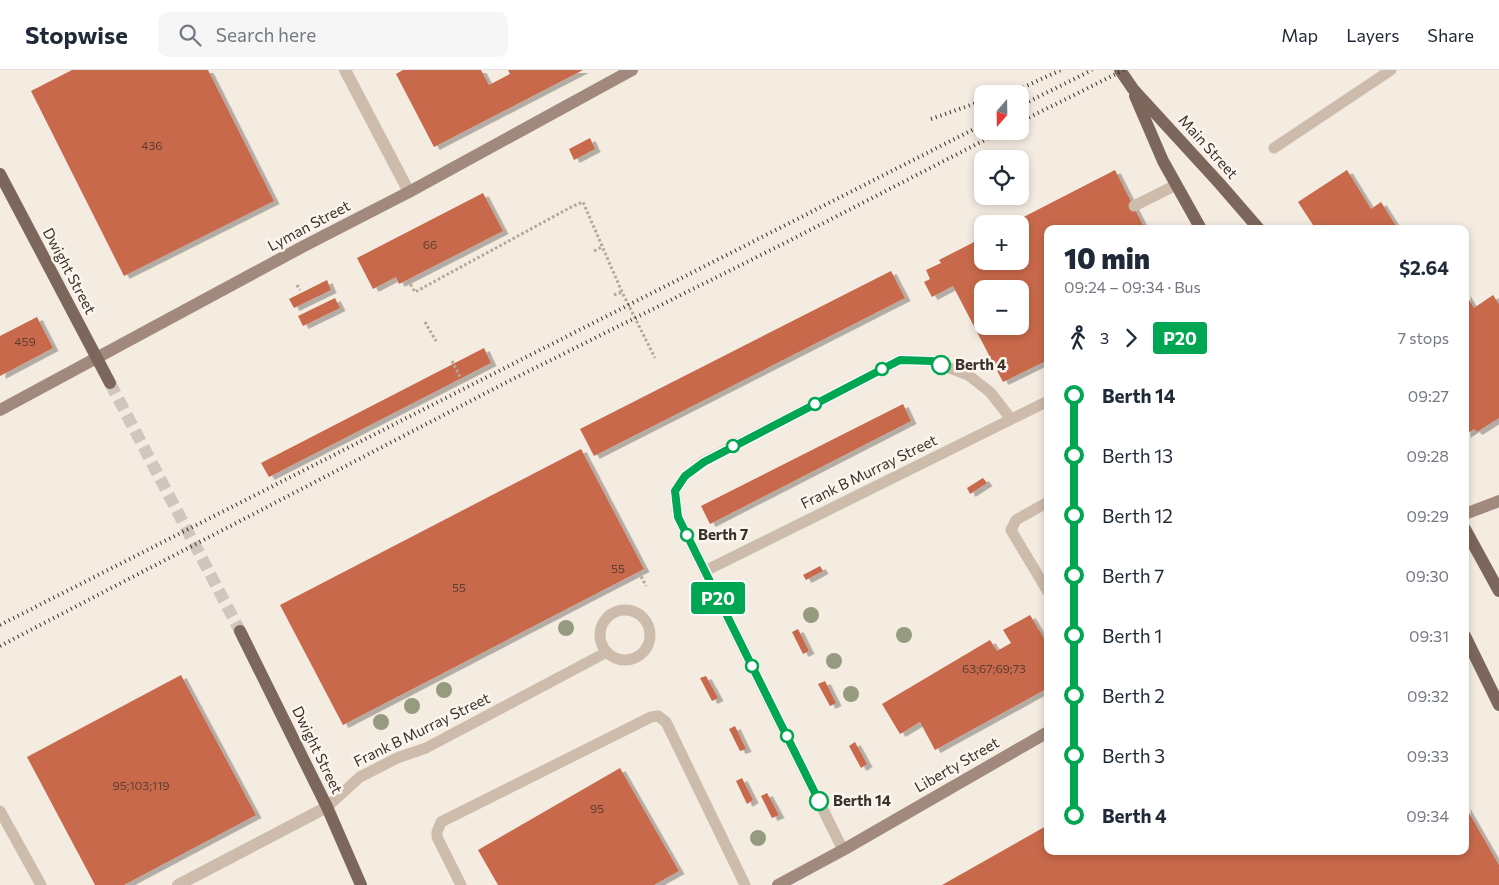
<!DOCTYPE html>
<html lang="en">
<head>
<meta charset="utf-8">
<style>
	:root { --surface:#fff; --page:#f6f6f7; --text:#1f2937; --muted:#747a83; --line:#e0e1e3 }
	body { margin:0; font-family:Commissioner,sans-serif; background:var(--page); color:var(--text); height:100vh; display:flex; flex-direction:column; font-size:19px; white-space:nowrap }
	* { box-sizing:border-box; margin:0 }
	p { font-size:16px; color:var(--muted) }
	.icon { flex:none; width:28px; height:28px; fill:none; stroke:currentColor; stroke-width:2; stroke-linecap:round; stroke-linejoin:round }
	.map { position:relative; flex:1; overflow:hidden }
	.side { position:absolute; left:1044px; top:155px; width:425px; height:630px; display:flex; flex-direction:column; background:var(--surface); border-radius:10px; box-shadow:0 2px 8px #0003 }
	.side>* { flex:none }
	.badge { padding:0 10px; border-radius:4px; font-size:18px; line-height:32px }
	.needle { width:32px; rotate:200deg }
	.controls { position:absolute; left:974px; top:15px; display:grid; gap:10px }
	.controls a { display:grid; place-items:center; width:55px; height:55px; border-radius:10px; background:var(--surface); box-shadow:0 2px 8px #0003; font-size:25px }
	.map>.badge { position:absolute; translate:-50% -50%; box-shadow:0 0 0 2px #fff }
	.legs { display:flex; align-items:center; gap:8px; height:55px; padding:0 20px; font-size:16px }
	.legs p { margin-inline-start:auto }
	.headline { display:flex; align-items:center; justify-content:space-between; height:85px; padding:0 20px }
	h1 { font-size:28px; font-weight:800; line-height:38px }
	ul { padding:0 20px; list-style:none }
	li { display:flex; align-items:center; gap:18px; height:60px; font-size:19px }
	li i { display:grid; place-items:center; width:8px; height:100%; margin:0 6px; background:currentColor }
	li i::after { content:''; width:12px; height:12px; margin:-6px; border:4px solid; border-radius:50%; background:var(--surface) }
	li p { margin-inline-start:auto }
	li:first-child i { background:linear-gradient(#0000 50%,currentColor 0) }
	li:last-child i { background:linear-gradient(currentColor 50%,#0000 0) }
	header { display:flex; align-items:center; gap:30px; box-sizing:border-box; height:70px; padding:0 25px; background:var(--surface); border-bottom:1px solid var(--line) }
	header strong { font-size:24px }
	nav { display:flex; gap:28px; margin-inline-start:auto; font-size:18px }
	.search { width:350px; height:45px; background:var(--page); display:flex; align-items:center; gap:12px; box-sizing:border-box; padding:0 18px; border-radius:10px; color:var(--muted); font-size:19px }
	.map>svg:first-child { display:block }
	.building { fill:#c8694b; fill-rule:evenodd; filter:url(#shadow) }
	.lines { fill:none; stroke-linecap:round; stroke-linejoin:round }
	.primary-tunnel { stroke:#cfc6bd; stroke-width:12; stroke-dasharray:12 6; stroke-linecap:butt }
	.path { stroke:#b9a596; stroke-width:3; stroke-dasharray:2.5 2.5; stroke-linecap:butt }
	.lane { stroke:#cdbbac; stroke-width:11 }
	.street { stroke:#cdbbac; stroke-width:12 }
	.secondary { stroke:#a18a7d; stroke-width:12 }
	.primary { stroke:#7d675c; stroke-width:12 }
	.rail { stroke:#3b302b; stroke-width:4; stroke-dasharray:1 4; stroke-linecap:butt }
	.tree { fill:#969b7f }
	.line-1-casing { stroke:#fff; stroke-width:11 }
	.line-1 { stroke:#00a651; stroke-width:8 }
	.stop-1-dot { fill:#fff; stroke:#00a651; stroke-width:2.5 }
	.labels { text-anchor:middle; stroke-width:5; stroke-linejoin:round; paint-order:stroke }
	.number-label { font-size:12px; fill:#5e3e33 }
	.street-label { font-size:15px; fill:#3b302b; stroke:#fbf5ee }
	.stop-label { font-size:15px; font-weight:bold; fill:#3b302b; stroke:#fbf5ee; text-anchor:start }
</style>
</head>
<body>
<header>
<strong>Stopwise</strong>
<div class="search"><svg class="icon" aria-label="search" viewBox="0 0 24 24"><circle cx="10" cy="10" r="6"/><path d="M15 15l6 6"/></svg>Search here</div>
<nav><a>Map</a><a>Layers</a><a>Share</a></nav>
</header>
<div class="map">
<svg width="1499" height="815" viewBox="0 0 1499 815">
	<defs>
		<filter id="shadow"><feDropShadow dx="5.5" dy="3" stdDeviation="0" flood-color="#0004"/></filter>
	</defs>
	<rect width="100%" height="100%" fill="#f4ebe1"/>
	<g class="building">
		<path d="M 72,0 L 208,0 L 274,131 L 124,206 L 31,21 Z"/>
		<path d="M 403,0 L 481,0 L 489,15 L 510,4 L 508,0 L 583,0 L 434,77 L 396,4 Z"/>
		<path d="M 590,68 L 595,79 L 574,90 L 569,79 Z"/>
		<path d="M 1115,100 L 1145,159 L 1048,159 L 1048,290 L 1003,312 L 953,216 L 932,227 L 924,212 L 930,209 L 926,200 L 941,193 L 939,190 L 982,168 L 982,191 L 1020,191 L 1020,154 L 1010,154 ZM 982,219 L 1020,219 L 1020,256 L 982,256 Z"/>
		<path d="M 1347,100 L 1371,139 L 1381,132 L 1398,159 L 1312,159 L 1311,157 L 1313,155 L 1298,132 Z"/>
		<path d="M 483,123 L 503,161 L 399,214 L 396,207 L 373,219 L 357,188 Z"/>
		<path d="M 891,201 L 905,228 L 594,386 L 580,359 Z"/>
		<path d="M 327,210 L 331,220 L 294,238 L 289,229 Z"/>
		<path d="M 1465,223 L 1474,238 L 1493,225 L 1499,234 L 1499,348 L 1477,362 L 1474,359 L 1465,365 Z"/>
		<path d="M 335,228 L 340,238 L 303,256 L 298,246 Z"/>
		<path d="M 37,247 L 53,278 L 0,306 L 0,266 Z"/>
		<path d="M 484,278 L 491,293 L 269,407 L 261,393 Z"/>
		<path d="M 903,334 L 911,351 L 710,454 L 701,436 Z"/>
		<path d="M 581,379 L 644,499 L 343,655 L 280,535 Z"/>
		<path d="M 983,408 L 987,413 L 970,424 L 967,418 Z"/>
		<path d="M 820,496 L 823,501 L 806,510 L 803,505 Z"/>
		<path d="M 1030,545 L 1048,575 L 1048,618 L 935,680 L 920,652 L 900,664 L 882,634 L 990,570 L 997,581 L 1011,573 L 1003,560 Z"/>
		<path d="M 798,559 L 809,581 L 803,584 L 792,562 Z"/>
		<path d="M 181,605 L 256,745 L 124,815 L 95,815 L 27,687 Z"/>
		<path d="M 706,606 L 718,628 L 712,631 L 700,608 Z"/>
		<path d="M 825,611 L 836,633 L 830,636 L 818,614 Z"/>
		<path d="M 735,656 L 746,679 L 740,681 L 729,659 Z"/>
		<path d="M 855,672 L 867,694 L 861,698 L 849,676 Z"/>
		<path d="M 620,698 L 679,801 L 654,815 L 498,815 L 478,780 Z"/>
		<path d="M 742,708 L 753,730 L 747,734 L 736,711 Z"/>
		<path d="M 767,723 L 779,745 L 772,748 L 761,726 Z"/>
		<path d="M 1465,736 L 1499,795 L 1499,815 L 942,815 L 1048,755 L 1048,781 L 1465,781 Z"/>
	</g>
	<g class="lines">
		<path class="primary-tunnel" d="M 110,313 L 240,561"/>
		<g class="path">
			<path d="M 594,181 L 602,177"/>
			<path d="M 408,210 L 415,222 L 573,136 L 583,132 L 622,222 L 655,288"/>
			<path d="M 297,215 L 300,220"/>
			<path d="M 614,225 L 622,222"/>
			<path d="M 425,252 L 436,271"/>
			<path d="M 452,291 L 463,313"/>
			<path d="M 639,502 L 646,516"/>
		</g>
		<g class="lane">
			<path d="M 1274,78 L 1391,0"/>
			<path d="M 1134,136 L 1176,115"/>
			<path d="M 1048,432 L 1016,450 L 1011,460 L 1048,522"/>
			<path d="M 705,501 L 1048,331"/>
			<circle cx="625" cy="565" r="25"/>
			<path d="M 327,737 L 360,707 L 397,688 L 426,678 L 607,582"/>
			<path d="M 0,741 L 41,815"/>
			<path d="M 843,780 L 678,447 L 675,421 L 685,406 L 703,392 L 900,290 L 932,291 L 968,305 L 990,322 L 1011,349"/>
			<path d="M 461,815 L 437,767 L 437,762 L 441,752 L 651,647 L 658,646 L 666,652 L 745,815"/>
		</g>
		<g class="street">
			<path d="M 345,0 L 409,122"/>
			<path d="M 178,815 L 327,737"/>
		</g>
		<g class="secondary">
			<path d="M 0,340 L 304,176 L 409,122 L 632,0"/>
			<path d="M 1465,444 L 1499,431"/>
			<path d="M 778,815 L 843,780 L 1048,662"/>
		</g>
		<g class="primary">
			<path d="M 1120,0 L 1133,19 L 1220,114 L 1259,159"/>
			<path d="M 1135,26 L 1163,91 L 1201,159"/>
			<path d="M 0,104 L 110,313"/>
			<path d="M 1465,459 L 1499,521"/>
			<path d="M 240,561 L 327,737 L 361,815"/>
			<path d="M 1465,566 L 1499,635"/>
		</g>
		<g class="rail">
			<path d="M 1004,24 L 1024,17 L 1061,0"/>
			<path d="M 1020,36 L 1092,0"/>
			<path d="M 931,49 L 982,31"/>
			<path d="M 1020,52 L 1124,0"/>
			<path d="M 0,555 L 982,55"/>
			<path d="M 0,576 L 507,312 L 777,177 L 1002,61"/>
		</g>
	</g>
	<g class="tree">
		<circle cx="811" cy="545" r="8"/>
		<circle cx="566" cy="558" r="8"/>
		<circle cx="904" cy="565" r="8"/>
		<circle cx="834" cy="591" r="8"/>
		<circle cx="444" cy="620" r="8"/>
		<circle cx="851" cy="624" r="8"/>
		<circle cx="412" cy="636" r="8"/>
		<circle cx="381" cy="652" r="8"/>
		<circle cx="758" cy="768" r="8"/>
	</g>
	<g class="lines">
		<g class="line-1-casing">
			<path id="line-1" d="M 819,731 L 678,447 L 675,421 L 685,406 L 704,392 L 900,290 L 932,291 L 941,295"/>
		</g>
		<use href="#line-1" class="line-1"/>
	</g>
	<g class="stop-1-dot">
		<circle cx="941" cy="295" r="9"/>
		<circle cx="882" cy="299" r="6"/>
		<circle cx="815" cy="334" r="6"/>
		<circle cx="733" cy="376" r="6"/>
		<circle cx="687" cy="465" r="6"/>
		<circle cx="752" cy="596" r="6"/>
		<circle cx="787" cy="666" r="6"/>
		<circle cx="819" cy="731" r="9"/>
	</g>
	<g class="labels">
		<g class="number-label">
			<text x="152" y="80">436</text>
			<text x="430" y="179">66</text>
			<text x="25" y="276">459</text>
			<text x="618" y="503">55</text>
			<text x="459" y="522">55</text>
			<text x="994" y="603">63;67;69;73</text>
			<text x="141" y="720">95;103;119</text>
			<text x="597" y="743">95</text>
		</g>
		<g class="street-label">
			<text transform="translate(1208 77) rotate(48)" y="5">Main Street</text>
			<text transform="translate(309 156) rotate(-28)" y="5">Lyman Street</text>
			<text transform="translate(69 201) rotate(62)" y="5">Dwight Street</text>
			<text transform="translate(869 402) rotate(-26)" y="5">Frank B Murray Street</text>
			<text transform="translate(422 660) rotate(-26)" y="5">Frank B Murray Street</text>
			<text transform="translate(317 680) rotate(64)" y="5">Dwight Street</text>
			<text transform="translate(957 695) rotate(-30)" y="5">Liberty Street</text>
		</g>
		<g class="stop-label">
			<text x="955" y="300">Berth 4</text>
			<text x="698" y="470">Berth 7</text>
			<text x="833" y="736">Berth 14</text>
		</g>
	</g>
</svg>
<div class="controls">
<a><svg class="needle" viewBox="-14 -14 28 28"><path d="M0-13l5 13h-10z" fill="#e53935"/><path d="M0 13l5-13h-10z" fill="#747a83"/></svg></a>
<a><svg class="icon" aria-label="locate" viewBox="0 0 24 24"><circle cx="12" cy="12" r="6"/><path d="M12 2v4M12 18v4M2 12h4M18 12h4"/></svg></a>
<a>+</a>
<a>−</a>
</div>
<b class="badge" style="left:718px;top:528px;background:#00a651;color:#fff">P20</b>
<section class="side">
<div class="headline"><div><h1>10 min</h1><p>09:24 – 09:34 · Bus</p></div><b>$2.64</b></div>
<div class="legs"><svg class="icon" aria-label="walk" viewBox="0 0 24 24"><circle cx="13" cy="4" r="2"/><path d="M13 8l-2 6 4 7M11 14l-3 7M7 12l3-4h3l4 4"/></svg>3<svg class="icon" aria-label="forward" viewBox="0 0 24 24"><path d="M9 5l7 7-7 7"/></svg><b class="badge" style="background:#00a651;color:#fff">P20</b><p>7 stops</p></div>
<ul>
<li><i style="color:#00a651"></i><b>Berth 14</b><p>09:27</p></li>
<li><i style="color:#00a651"></i><span>Berth 13</span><p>09:28</p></li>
<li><i style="color:#00a651"></i><span>Berth 12</span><p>09:29</p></li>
<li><i style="color:#00a651"></i><span>Berth 7</span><p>09:30</p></li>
<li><i style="color:#00a651"></i><span>Berth 1</span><p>09:31</p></li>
<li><i style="color:#00a651"></i><span>Berth 2</span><p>09:32</p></li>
<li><i style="color:#00a651"></i><span>Berth 3</span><p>09:33</p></li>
<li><i style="color:#00a651"></i><b>Berth 4</b><p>09:34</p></li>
</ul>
</section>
</div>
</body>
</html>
